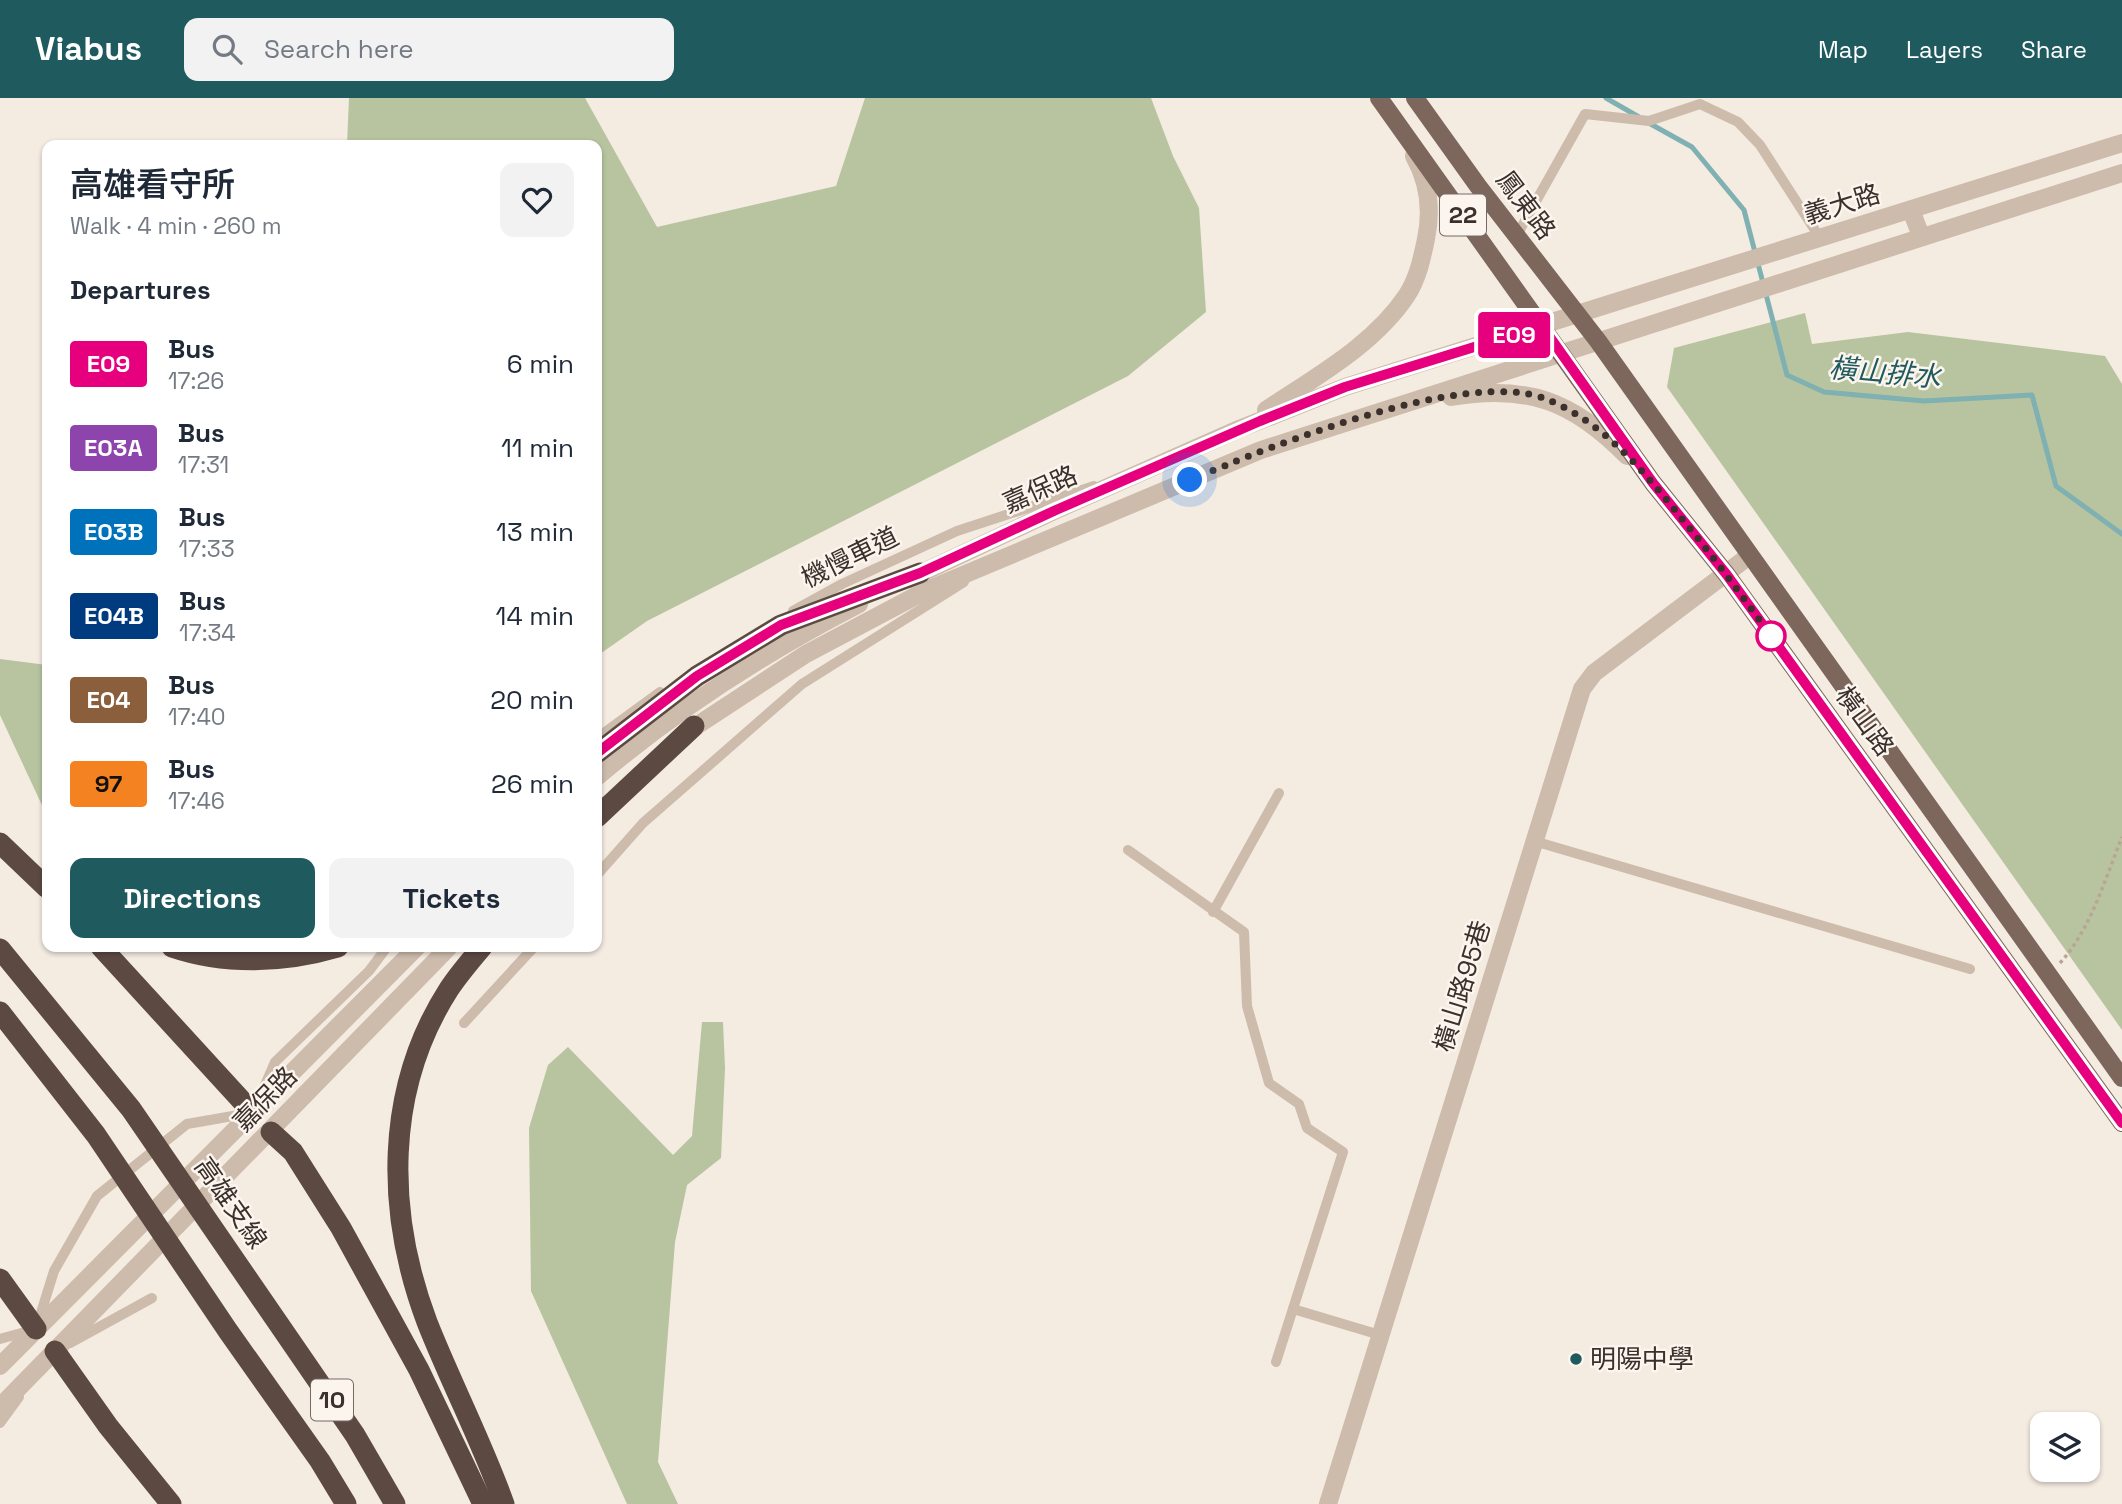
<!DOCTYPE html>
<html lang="en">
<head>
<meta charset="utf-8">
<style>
	:root { --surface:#fff; --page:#f2f2f3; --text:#1f2937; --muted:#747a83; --accent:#1f5a5e }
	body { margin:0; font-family:"Space Grotesk","Noto Sans TC",sans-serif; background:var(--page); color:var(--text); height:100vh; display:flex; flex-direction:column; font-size:26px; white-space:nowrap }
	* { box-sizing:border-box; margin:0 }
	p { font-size:23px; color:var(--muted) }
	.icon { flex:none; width:38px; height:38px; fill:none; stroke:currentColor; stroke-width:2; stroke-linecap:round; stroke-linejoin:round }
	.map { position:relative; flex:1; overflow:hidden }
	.details { position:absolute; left:42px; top:42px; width:560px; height:812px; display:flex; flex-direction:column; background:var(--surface); border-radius:14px; box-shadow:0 2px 5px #0004 }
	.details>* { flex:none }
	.badge { padding:0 14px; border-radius:5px; font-size:24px; line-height:46px }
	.tools { position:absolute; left:2030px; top:1314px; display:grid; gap:14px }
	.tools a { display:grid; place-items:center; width:70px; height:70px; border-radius:14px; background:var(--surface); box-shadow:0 2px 5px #0004; font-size:35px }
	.you { position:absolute; width:35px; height:35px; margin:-18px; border:5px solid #fff; border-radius:50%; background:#1a73e8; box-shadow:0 0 0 10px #1a73e833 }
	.map>.badge { position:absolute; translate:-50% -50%; box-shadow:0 0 0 4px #fff }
	h2 { padding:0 28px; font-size:26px; line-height:63px }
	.round { display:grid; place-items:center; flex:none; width:74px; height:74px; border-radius:14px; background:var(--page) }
	.head { display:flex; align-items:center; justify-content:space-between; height:119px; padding:0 28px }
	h1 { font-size:33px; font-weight:600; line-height:52px }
	.primary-button { display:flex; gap:14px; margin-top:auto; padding:14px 28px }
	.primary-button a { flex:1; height:80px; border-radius:14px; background:var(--accent); color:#fff; font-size:28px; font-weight:600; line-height:80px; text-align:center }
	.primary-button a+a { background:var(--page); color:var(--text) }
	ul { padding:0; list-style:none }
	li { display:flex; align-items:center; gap:21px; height:84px; padding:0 28px }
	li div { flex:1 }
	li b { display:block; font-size:26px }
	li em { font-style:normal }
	li .badge { min-width:77px; font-weight:700; text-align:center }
	header { display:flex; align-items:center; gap:42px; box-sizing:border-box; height:98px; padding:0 35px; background:var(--accent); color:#fff }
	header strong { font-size:33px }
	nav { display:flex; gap:38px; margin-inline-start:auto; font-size:24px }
	.search { width:490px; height:63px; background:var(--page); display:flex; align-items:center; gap:18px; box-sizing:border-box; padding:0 24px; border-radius:14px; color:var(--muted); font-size:26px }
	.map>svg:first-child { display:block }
	.green { fill:#b8c4a0 }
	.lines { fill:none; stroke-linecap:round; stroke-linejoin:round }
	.stream { stroke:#7fb0b2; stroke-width:5 }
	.path { stroke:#b9a596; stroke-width:3.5; stroke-dasharray:3.5 3.5; stroke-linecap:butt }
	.service { stroke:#cdbbac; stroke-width:10 }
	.minor { stroke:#cdbbac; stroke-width:18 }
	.tertiary { stroke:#cdbbac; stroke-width:18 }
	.primary { stroke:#7d675c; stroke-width:18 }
	.motorway { stroke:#5c4a42; stroke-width:21 }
	.line-casing { stroke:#fff; stroke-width:16 }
	.line { stroke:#e6007e; stroke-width:10 }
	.walk { stroke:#3b302b; stroke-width:7; stroke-dasharray:0 12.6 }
	.stop-dot { fill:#fff; stroke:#e6007e; stroke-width:3.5 }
	.poi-dot { fill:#1f5a5e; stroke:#fbf5ee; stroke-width:2.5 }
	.labels { text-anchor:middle; stroke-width:5; stroke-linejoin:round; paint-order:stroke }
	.shield { fill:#fbf5ee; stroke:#756b66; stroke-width:2 }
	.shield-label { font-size:24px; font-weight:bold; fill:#3b302b }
	.street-label { font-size:26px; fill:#3b302b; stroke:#fbf5ee }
	.poi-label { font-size:26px; fill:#3b302b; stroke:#fbf5ee; text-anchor:start }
	.water-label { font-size:28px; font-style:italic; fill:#1f5a5e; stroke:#fbf5ee }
</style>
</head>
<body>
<header>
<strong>Viabus</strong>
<div class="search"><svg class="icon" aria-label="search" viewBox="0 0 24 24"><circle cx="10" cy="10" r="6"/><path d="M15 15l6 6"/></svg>Search here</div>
<nav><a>Map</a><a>Layers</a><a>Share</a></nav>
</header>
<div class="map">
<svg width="2122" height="1406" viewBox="0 0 2122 1406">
	<rect width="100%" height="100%" fill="#f4ebe1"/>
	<g class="green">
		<path d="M 349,0 L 585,0 L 657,129 L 836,88 L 865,0 L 1151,0 L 1173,58 L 1199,110 L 1206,214 L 1128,278 L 647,523 L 597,558 L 597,47 L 347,47 Z"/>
		<path d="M 1805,215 L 1812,246 L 1908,234 L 2105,258 L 2122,286 L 2122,932 L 1667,289 L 1674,250 Z"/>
		<path d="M 0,561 L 47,567 L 47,718 L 0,617 Z"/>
		<path d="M 702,924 L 723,924 L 725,970 L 721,1060 L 687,1087 L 675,1144 L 658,1364 L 678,1406 L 627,1406 L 531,1193 L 529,1030 L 548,967 L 568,949 L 673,1057 L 692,1038 Z"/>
	</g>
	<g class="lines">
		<g class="stream">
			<path d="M 1606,0 L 1639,19"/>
			<path d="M 1647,24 L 1692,49 L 1744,112 L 1787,277 L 1824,294 L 1924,303 L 2032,297 L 2056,388 L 2122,436"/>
		</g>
		<path class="path" d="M 2060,865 C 2091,831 2105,781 2122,739"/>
		<g class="service">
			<path d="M 1517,137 L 1585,16 L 1649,23 L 1700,6 L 1738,24 L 1760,47 L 1820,140"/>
			<path d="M 793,513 L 842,486 L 957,433 L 1094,388"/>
			<path d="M 597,640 L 660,594"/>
			<path d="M 1534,743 L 1970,871"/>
			<path d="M 1128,752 L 1244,834 L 1247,908 L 1269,985 L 1299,1006 L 1307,1030 L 1343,1054 L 1276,1264"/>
			<path d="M 597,777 L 643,725 L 802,586 L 964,484"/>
			<path d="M 1213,814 L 1279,695"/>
			<path d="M 464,925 L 534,849"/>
			<path d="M 258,1003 L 275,964 L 369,873 L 387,849"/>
			<path d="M 1293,1211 L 1380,1237"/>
			<path d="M 0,1241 L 36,1231 L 54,1173 L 97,1098 L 187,1026 L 250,1015"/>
			<path d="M 70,1245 L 152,1200"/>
			<path d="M 0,1325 L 19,1299"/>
		</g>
		<g class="minor">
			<path d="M 1911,112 L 1921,138"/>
			<path d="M 1328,1406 L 1582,591 L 1594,575 L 1749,458"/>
		</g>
		<g class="tertiary">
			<path d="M 1451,299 C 1528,286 1573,303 1627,358"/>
			<path d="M 1266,312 C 1315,279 1374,247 1407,197 C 1418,180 1422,160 1426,141 C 1432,112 1428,83 1414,58"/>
			<path d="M 909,481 L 1056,412 L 1239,331 L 1345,289 L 2122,45"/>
			<path d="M 684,636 L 806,556 L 925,493 L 1261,352 L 2122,75"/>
			<path d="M 597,679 C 677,611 766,554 859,506"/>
			<path d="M 0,1268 L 417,849"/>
			<path d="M 0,1309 L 449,849"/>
		</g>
		<g class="primary">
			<path d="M 1379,0 L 1653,385 L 1727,477 L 2122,1025"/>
			<path d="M 1415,0 L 1478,88 L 1598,243 L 2122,980"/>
		</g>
		<g class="motorway">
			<path d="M 597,655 L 697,578 L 781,527 L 920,475"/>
			<path d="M 597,719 L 694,628"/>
			<path d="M 0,745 L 47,790"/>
			<path d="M 101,849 L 253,1015"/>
			<path d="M 172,849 C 225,867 284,865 338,849"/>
			<path d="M 482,849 C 471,862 459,876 449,891 C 384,992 386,1115 427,1224 C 451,1285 482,1344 504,1406"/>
			<path d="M 0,851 L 131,1011 L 355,1337 L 395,1406"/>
			<path d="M 0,914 L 96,1037 L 228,1233 L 320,1363 L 346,1406"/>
			<path d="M 271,1034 L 293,1054 L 341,1130 L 419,1272 L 483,1406"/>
			<path d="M 0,1181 L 36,1231"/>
			<path d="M 55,1253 L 108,1328 L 171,1406"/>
		</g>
	</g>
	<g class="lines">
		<g class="line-casing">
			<path id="line" d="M 597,655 L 697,578 L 781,527 L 920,475 L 1056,412 L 1260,323 L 1345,289 L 1542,228 L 1653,385 L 1727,477 L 2122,1025"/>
		</g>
		<use href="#line" class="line"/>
		<path class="walk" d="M 1190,382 C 1269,349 1466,269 1546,301 C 1604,324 1645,375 1683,422 C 1716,462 1746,503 1776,545 L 1771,538"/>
	</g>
	<circle class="stop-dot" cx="1771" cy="538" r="14"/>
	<circle class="poi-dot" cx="1576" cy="1261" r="7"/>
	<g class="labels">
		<g class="shield">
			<rect x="1440" y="96.5" width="46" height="41" rx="5"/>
			<rect x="311" y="1281.5" width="42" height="41" rx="5"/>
		</g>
		<g class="shield-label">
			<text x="1463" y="125">22</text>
			<text x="332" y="1310">10</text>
		</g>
		<g class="street-label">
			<text transform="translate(1842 106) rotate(-17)" y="9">義大路</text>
			<text transform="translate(1526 107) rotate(53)" y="9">鳳東路</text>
			<text transform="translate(1040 391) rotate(-24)" y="9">嘉保路</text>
			<text transform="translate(850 459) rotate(-26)" y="9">機慢車道</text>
			<text transform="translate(1865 623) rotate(54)" y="9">橫山路</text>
			<text transform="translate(1462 888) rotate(-73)" y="9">橫山路95巷</text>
			<text transform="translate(265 1001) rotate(-46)" y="9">嘉保路</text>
			<text transform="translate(231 1105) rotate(55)" y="9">高雄支線</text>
		</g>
		<g class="poi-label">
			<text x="1590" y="1270">明陽中學</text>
		</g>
		<g class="water-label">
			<text transform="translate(1885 274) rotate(5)" y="10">橫山排水</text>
		</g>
	</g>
</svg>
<div class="tools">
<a><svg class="icon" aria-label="layers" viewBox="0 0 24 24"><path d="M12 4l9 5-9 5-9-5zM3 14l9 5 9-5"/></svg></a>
</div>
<div class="you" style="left:1190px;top:382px"></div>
<b class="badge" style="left:1514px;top:237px;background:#e6007e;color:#fff">E09</b>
<section class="details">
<div class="head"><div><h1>高雄看守所</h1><p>Walk · 4 min · 260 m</p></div><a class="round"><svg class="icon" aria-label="heart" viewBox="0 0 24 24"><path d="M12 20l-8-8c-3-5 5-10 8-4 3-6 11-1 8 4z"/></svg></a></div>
<h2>Departures</h2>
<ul>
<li><span class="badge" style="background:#e6007e;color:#fff">E09</span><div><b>Bus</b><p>17:26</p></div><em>6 min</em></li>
<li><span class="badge" style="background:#8e44ad;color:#fff">E03A</span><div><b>Bus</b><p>17:31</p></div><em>11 min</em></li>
<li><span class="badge" style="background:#0072bc;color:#fff">E03B</span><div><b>Bus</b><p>17:33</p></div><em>13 min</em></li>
<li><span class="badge" style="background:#003b80;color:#fff">E04B</span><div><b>Bus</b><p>17:34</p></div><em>14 min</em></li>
<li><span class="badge" style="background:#8b5e3c;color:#fff">E04</span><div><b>Bus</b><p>17:40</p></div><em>20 min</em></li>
<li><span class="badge" style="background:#f58220;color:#111">97</span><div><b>Bus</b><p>17:46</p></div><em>26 min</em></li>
</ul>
<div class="primary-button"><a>Directions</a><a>Tickets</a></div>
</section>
</div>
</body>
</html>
